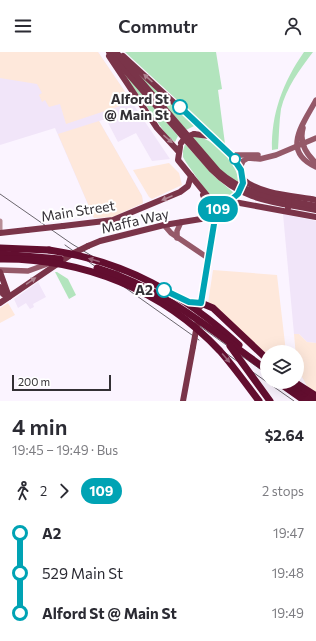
<!DOCTYPE html>
<html lang="en">
<head>
<meta charset="utf-8">
<style>
	:root { --surface:#fff; --page:#f2f2f3; --text:#2b2b33; --muted:#7c7c81 }
	body { margin:0; font-family:Commissioner,sans-serif; background:var(--page); color:var(--text); height:100vh; display:flex; flex-direction:column; font-size:15px; white-space:nowrap }
	* { box-sizing:border-box; margin:0 }
	p { font-size:13px; color:var(--muted) }
	.icon { flex:none; width:22px; height:22px; fill:none; stroke:currentColor; stroke-width:2; stroke-linecap:round; stroke-linejoin:round }
	.map { position:relative; height:349px; overflow:hidden }
	.details { display:flex; flex-direction:column; background:var(--surface); flex:1 }
	.details>* { flex:none }
	.badge { padding:0 8px; border-radius:13px; font-size:14px; line-height:26px }
	.tools { position:absolute; left:260px; top:293px; display:grid; gap:8px }
	.tools a { display:grid; place-items:center; width:44px; height:44px; border-radius:50%; background:var(--surface); box-shadow:0 4px 16px #0002; font-size:20px }
	.scale { position:absolute; left:12px; bottom:10px; width:99px; box-sizing:border-box; padding-left:4px; border:2px solid #333035; border-top:0; font-size:11px; line-height:14px; white-space:nowrap; color:#333035; -webkit-text-stroke:3px #fff; paint-order:stroke }
	.map>.badge { position:absolute; translate:-50% -50%; box-shadow:0 0 0 2px #fff }
	.legs { display:flex; align-items:center; gap:6px; height:44px; padding:0 12px; font-size:13px }
	.legs p { margin-inline-start:auto }
	.head { display:flex; align-items:center; justify-content:space-between; height:68px; padding:0 12px }
	h1 { font-size:22px; font-weight:600; line-height:30px }
	ul { padding:0 12px; list-style:none }
	li { display:flex; align-items:center; gap:14px; height:40px; font-size:15px }
	li i { display:grid; place-items:center; width:6px; height:100%; margin:0 5px; background:currentColor }
	li i::after { content:''; width:10px; height:10px; margin:-5px; border:3px solid; border-radius:50%; background:var(--surface) }
	li p { margin-inline-start:auto }
	li:first-child i { background:linear-gradient(#0000 50%,currentColor 0) }
	li:last-child i { background:linear-gradient(currentColor 50%,#0000 0) }
	header { display:flex; justify-content:space-between; align-items:center; height:52px; padding:0 12px; background:var(--surface); font-size:18px; font-weight:600 }
	.map>svg:first-child { display:block }
	.built { fill:#f1e5f9 }
	.industrial { fill:#fee8db }
	.green { fill:#b2e4bd }
	.lines { fill:none; stroke-linecap:round; stroke-linejoin:round }
	.tertiary { stroke:#b78d96; stroke-width:5 }
	.secondary { stroke:#955969; stroke-width:5.5 }
	.primary { stroke:#7a3449; stroke-width:6 }
	.motorway { stroke:#620e2f; stroke-width:7 }
	.rail { stroke:#6a666d; stroke-width:1 }
	.primary-bridge { stroke:#7a3449; stroke-width:6 }
	.motorway-bridge { stroke:#620e2f; stroke-width:7 }
	.oneway { fill:#af8592 }
	.oneway2 { fill:#996278 }
	.line-1-casing { stroke:#fff; stroke-width:9 }
	.line-1 { stroke:#00a3b4; stroke-width:6 }
	.stop-1-dot { fill:#fff; stroke:#00a3b4; stroke-width:2 }
	.labels { text-anchor:middle; stroke-width:4; stroke-linejoin:round; paint-order:stroke }
	.stop-label { font-size:14px; font-weight:bold; fill:#333035; stroke:#fff; text-anchor:end }
	.street-label { font-size:14px; fill:#333035; stroke:#fff }
</style>
</head>
<body>
<header><svg class="icon" aria-label="menu" viewBox="0 0 24 24"><path d="M4 6h16M4 12h16M4 18h16"/></svg>Commutr<svg class="icon" aria-label="person" viewBox="0 0 24 24"><circle cx="12" cy="8" r="4"/><path d="M4 21q1-7 8-7t8 7"/></svg></header>
<div class="map">
<svg width="316" height="349" viewBox="0 0 316 349">
	<rect width="100%" height="100%" fill="#fbf4ff"/>
	<g class="built">
		<path d="M 0,0 L 98,0 L 170,107 L 152,109 L 136,81 L 118,90 L 106,67 L 99,69 L 142,144 L 143,151 L 113,165 L 94,166 L 55,76 L 0,93 Z"/>
		<path d="M 283,162 L 316,169 L 316,291 L 307,290 L 299,282 L 294,282 Z"/>
		<path d="M 38,230 L 46,245 L 33,252 L 34,255 L 30,257 L 26,251 L 18,256 L 14,247 Z"/>
	</g>
	<g class="industrial">
		<path d="M 0,0 L 98,0 L 132,50 L 66,72 L 60,52 L 49,55 L 45,48 L 42,50 L 39,43 L 42,41 L 37,32 L 0,26 Z"/>
		<path d="M 99,69 L 142,144 L 143,151 L 113,165 L 94,166 L 58,82 Z"/>
		<path d="M 169,111 L 179,121 L 182,133 L 152,147 L 149,145 L 133,118 Z"/>
		<path d="M 213,218 L 277,223 L 286,300 L 267,300 L 267,304 L 208,251 Z"/>
		<path d="M 8,251 L 15,263 L 0,271 L 0,256 Z"/>
		<path d="M 294,282 L 299,282 L 307,290 L 316,291 L 316,341 L 307,334 L 297,316 Z"/>
	</g>
	<g class="green">
		<path d="M 125,0 L 216,0 L 222,37 L 218,38 L 225,92 Z"/>
		<path d="M 304,0 L 313,0 C 300,17 286,36 281,57 C 279,70 279,84 278,97 L 272,98 C 271,62 283,30 304,0 Z"/>
		<path d="M 117,12 L 178,84 L 175,90 L 168,85 Z"/>
		<path d="M 132,16 L 194,71 L 194,74 L 186,78 Z"/>
		<path d="M 197,84 C 216,89 239,111 238,131 L 220,118 L 192,86 Z"/>
		<path d="M 185,92 L 214,124 L 234,141 C 216,156 204,137 195,123 C 191,117 186,111 183,105 L 183,99 Z"/>
		<path d="M 55,220 L 57,220 L 68,227 L 76,243 L 69,247 Z"/>
	</g>
	<g class="lines">
		<path class="tertiary" d="M 0,169 L 0,181"/>
		<g class="secondary">
			<path d="M 316,48 C 304,71 280,99 316,115"/>
			<path d="M 303,76 C 299,90 305,101 316,111"/>
			<path d="M 231,103 L 258,103"/>
			<path d="M 240,116 L 243,109 L 248,106 L 260,107 L 276,103 L 316,86"/>
			<path d="M 164,173 L 171,181 L 208,206"/>
			<path d="M 177,186 L 177,179 L 181,170"/>
			<path d="M 0,218 L 28,219 L 50,211"/>
		</g>
		<g class="primary">
			<path d="M 109,0 L 212,118 C 242,149 275,150 316,158"/>
			<path d="M 116,0 L 218,119 C 245,144 281,147 316,154"/>
			<path d="M 109,4 L 157,76 L 178,99"/>
			<path d="M 123,4 L 231,103 L 240,116 L 243,131"/>
			<path d="M 194,82 L 209,84"/>
			<path d="M 180,95 L 178,108 L 209,146 L 223,151 L 235,145"/>
			<path d="M 243,127 C 258,142 295,144 316,148"/>
			<path d="M 203,143 L 212,164"/>
			<path d="M 229,149 L 316,165"/>
			<path d="M 63,174 L 113,168 L 180,140 L 188,134 L 191,124"/>
			<path d="M 0,181 L 27,178"/>
			<path d="M 88,194 L 100,189 L 164,173 L 201,167 L 216,159 L 223,151"/>
			<path d="M 0,220 L 9,245"/>
			<path d="M 0,235 L 3,242 L 8,245"/>
			<path d="M 0,251 L 69,204"/>
			<path d="M 200,255 L 214,172 L 221,155"/>
			<path d="M 183,349 L 193,295"/>
		</g>
		<g class="motorway">
			<path d="M 0,196 L 49,198"/>
			<path d="M 201,251 L 213,256 L 267,307"/>
			<path d="M 284,330 L 313,349"/>
			<path d="M 294,330 L 316,344"/>
		</g>
		<g class="rail">
			<path d="M 0,142 L 72,192 L 117,219 L 167,255 L 217,295 L 294,349"/>
			<path d="M 65,193 L 199,288"/>
			<path d="M 173,253 L 199,271"/>
			<path d="M 194,270 L 267,322"/>
			<path d="M 280,330 L 302,349"/>
		</g>
		<g class="primary-bridge">
			<path d="M 181,91 L 186,85 L 194,82"/>
			<path d="M 235,145 L 241,138 L 243,131"/>
			<path d="M 288,156 L 289,145"/>
			<path d="M 27,178 L 63,174"/>
			<path d="M 70,203 L 88,194"/>
			<path d="M 193,295 L 197,273"/>
		</g>
		<g class="motorway-bridge">
			<path d="M 49,198 C 124,209 184,242 239,293"/>
			<path d="M 0,202 L 60,207"/>
			<path d="M 0,207 C 83,206 163,238 220,299 C 234,315 246,332 259,349"/>
			<path d="M 97,216 C 161,235 213,279 267,318"/>
			<path d="M 230,294 L 270,349"/>
			<path d="M 278,330 L 305,349"/>
		</g>
	</g>
	<defs><path id="oneway-solid" d="M-6-.8H1V-3.2L6.5 0L1 3.2V.8H-6Z"/></defs>
	<g class="oneway">
		<use href="#oneway-solid" transform="translate(148 26) rotate(-138)"/>
		<use href="#oneway-solid" transform="translate(168 87) rotate(40)"/>
		<use href="#oneway-solid" transform="translate(167 146) rotate(157)"/>
		<use href="#oneway-solid" transform="translate(31 229) rotate(-34)"/>
	</g>
	<g class="oneway2">
		<use href="#oneway-solid" transform="translate(94 208) rotate(-164)"/>
		<use href="#oneway-solid" transform="translate(226 306) rotate(49)"/>
	</g>
	<g class="lines">
		<g class="line-1-casing">
			<path id="line-1" d="M 164,238 L 189,250 L 201,251 L 214,172 L 211,162 L 223,151 L 232,147 L 238,142 L 243,131 L 241,118 L 231,103 L 180,55"/>
		</g>
		<use href="#line-1" class="line-1"/>
	</g>
	<g class="stop-1-dot">
		<circle cx="180" cy="55" r="7"/>
		<circle cx="235" cy="107" r="5"/>
		<circle cx="164" cy="238" r="7"/>
	</g>
	<g class="labels">
		<g class="stop-label">
			<text x="169" y="52">Alford St<tspan x="169" dy="16">@ Main St</tspan></text>
			<text x="153" y="243">A2</text>
		</g>
		<g class="street-label">
			<text transform="translate(78 159) rotate(-9)" y="5">Main Street</text>
			<text transform="translate(135 169) rotate(-13)" y="5">Maffa Way</text>
		</g>
	</g>
</svg>
<div class="tools">
<a><svg class="icon" aria-label="layers" viewBox="0 0 24 24"><path d="M12 4l9 5-9 5-9-5zM3 14l9 5 9-5"/></svg></a>
</div>
<div class="scale">200 m</div>
<b class="badge" style="left:218px;top:157px;background:#00a3b4;color:#fff">109</b>
</div>
<section class="details">
<div class="head"><div><h1>4 min</h1><p>19:45 – 19:49 · Bus</p></div><b>$2.64</b></div>
<div class="legs"><svg class="icon" aria-label="walk" viewBox="0 0 24 24"><circle cx="13" cy="4" r="2"/><path d="M13 8l-2 6 4 7M11 14l-3 7M7 12l3-4h3l4 4"/></svg>2<svg class="icon" aria-label="forward" viewBox="0 0 24 24"><path d="M9 5l7 7-7 7"/></svg><b class="badge" style="background:#00a3b4;color:#fff">109</b><p>2 stops</p></div>
<ul>
<li><i style="color:#00a3b4"></i><b>A2</b><p>19:47</p></li>
<li><i style="color:#00a3b4"></i><span>529 Main St</span><p>19:48</p></li>
<li><i style="color:#00a3b4"></i><b>Alford St @ Main St</b><p>19:49</p></li>
</ul>
</section>
</body>
</html>
